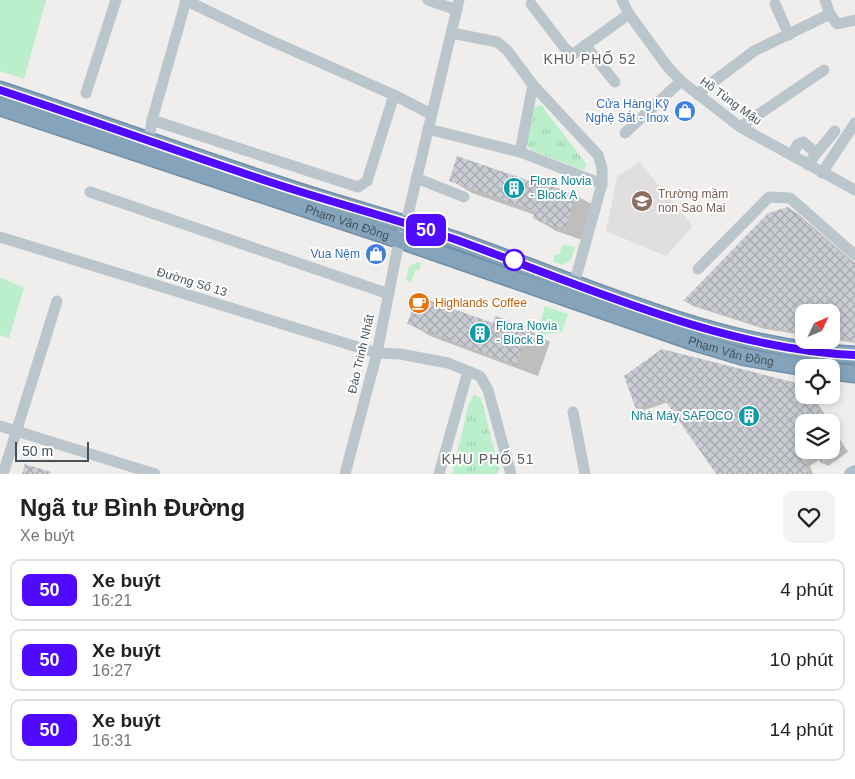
<!DOCTYPE html>
<html lang="vi">
<head>
<meta charset="utf-8">
<style>
	:root { --surface:#fff; --page:#f2f2f2; --text:#222; --muted:#767676; --line:#e0e0e0 }
	body { margin:0; font-family:Helvetica,sans-serif; background:var(--page); color:var(--text); height:100vh; display:flex; flex-direction:column; font-size:19px; white-space:nowrap }
	* { box-sizing:border-box; margin:0 }
	p { font-size:16px; color:var(--muted) }
	.icon { flex:none; width:28px; height:28px; fill:none; stroke:currentColor; stroke-width:2; stroke-linecap:round; stroke-linejoin:round }
	.map { position:relative; height:474px; overflow:hidden }
	.side { display:flex; flex-direction:column; background:var(--surface); flex:1 }
	.side>* { flex:none }
	.badge { padding:0 10px; border-radius:8px; font-size:18px; line-height:32px }
	.needle { width:32px; rotate:46deg }
	.controls { position:absolute; left:795px; top:304px; display:grid; gap:10px }
	.controls a { display:grid; place-items:center; width:45px; height:45px; border-radius:10px; background:var(--surface); box-shadow:0 2px 8px #0003; font-size:25px }
	.scale { position:absolute; left:15px; bottom:12px; width:74px; box-sizing:border-box; padding-left:5px; border:2px solid #45525a; border-top:0; font-size:14px; line-height:18px; white-space:nowrap; color:#45525a; -webkit-text-stroke:4px #fff; paint-order:stroke }
	.map>.badge { position:absolute; translate:-50% -50%; box-shadow:0 0 0 2px #fff }
	.round { display:grid; place-items:center; flex:none; width:52px; height:52px; border-radius:10px; background:var(--page) }
	.headline { display:flex; align-items:center; justify-content:space-between; height:85px; padding:0 20px }
	h1 { font-size:24px; font-weight:700; line-height:38px }
	ul { padding:0; list-style:none }
	li { display:flex; align-items:center; gap:15px; height:62px; margin:0 10px 8px; padding:0 10px; border:2px solid var(--line); border-radius:10px }
	li div { flex:1 }
	li b { display:block; font-size:19px }
	li em { font-style:normal }
	li .badge { min-width:55px; font-weight:700; text-align:center }
	.map>svg:first-child { display:block }
	.education { fill:#e1dedf }
	.green { fill:#bbeeca }
	.park { fill:url(#park-tufts) }
	.shadow { fill:#0003 }
	.building { fill:url(#building-cross-hatch) }
	.lines { fill:none; stroke-linecap:round; stroke-linejoin:round }
	.highway-casing { stroke:#708fa7; stroke-width:19 }
	.minor { stroke:#bbc6cc; stroke-width:11 }
	.major { stroke:#acbfcc; stroke-width:14 }
	.highway { stroke:#85a4bc; stroke-width:16 }
	.line-casing { stroke:#fff; stroke-width:11 }
	.line { stroke:#4f0aff; stroke-width:8 }
	.stop-dot { fill:#fff; stroke:#4f0aff; stroke-width:2.5 }
	.labels { text-anchor:middle; stroke-width:4; stroke-linejoin:round; paint-order:stroke }
	.street-label { font-size:12px; fill:#45525a; stroke:#fff }
	.shop-label { font-size:12px; fill:#366cbe; stroke:#fff; text-anchor:end }
	.culture-label { font-size:12px; fill:#0d838f; stroke:#fff; text-anchor:start }
	.education-label { font-size:12px; fill:#785e54; stroke:#fff; text-anchor:start }
	.food-label { font-size:12px; fill:#c56008; stroke:#fff; text-anchor:start }
	.neighbourhood-label { font-size:14px; letter-spacing:1px; fill:#5a5e62; stroke:#fff }
</style>
</head>
<body>
<div class="map">
<svg width="855" height="474" viewBox="0 0 855 474">
	<defs>
		<pattern id="park-tufts" width="24" height="20" patternUnits="userSpaceOnUse" patternTransform="scale(1.25)"><rect width="24" height="20" fill="#bbeeca"/><path d="M3 7l-1-3M5 7V3M7 7l1-3M15 17l-1-3M17 17v-4M19 17l1-3" fill="none" stroke="#a2ceb0"/></pattern>
		<pattern id="building-cross-hatch" width="8" height="8" patternUnits="userSpaceOnUse" patternTransform="scale(1.25)"><rect width="8" height="8" fill="#c9ccd2"/><path d="M0 0l8 8M0 8l8-8" fill="none" stroke="#a5a8ad"/></pattern>
	</defs>
	<rect width="100%" height="100%" fill="#f0eded"/>
	<path class="education" d="M 639,162 L 693,226 L 666,256 L 606,231 L 617,177 Z"/>
	<g class="green">
		<path d="M 0,0 L 46,0 L 24,79 L 0,71 Z"/>
		<path d="M 563,244 L 575,247 L 571,260 L 562,265 L 553,262 L 555,255 L 559,254 Z"/>
		<path d="M 418,262 L 421,263 L 419,270 L 415,270 L 411,282 L 406,280 L 409,266 Z"/>
		<path d="M 0,277 L 24,288 L 9,338 L 0,335 Z"/>
		<path d="M 545,306 L 568,314 L 562,332 L 536,336 Z"/>
	</g>
	<g class="park">
		<path d="M 541,105 L 587,165 L 583,170 L 531,150 L 526,143 L 533,108 Z"/>
		<path d="M 474,395 L 481,398 L 499,468 L 497,474 L 452,474 L 469,403 Z"/>
	</g>
	<g class="shadow">
		<path d="M 450,180 L 534,183 L 534,181 L 577,196 L 599,208 L 588,242 L 556,231 L 534,218 L 535,215 L 472,193 Z"/>
		<path d="M 788,208 L 797,213 L 855,263 L 855,343 L 831,339 L 831,312 L 804,312 L 804,335 L 765,329 L 693,306 L 685,301 Z"/>
		<path d="M 408,323 L 494,324 L 528,329 L 550,342 L 538,376 L 430,336 Z"/>
		<path d="M 626,377 L 812,395 L 830,422 L 804,422 L 804,450 L 831,450 L 831,425 L 848,452 L 828,466 L 823,463 L 820,459 L 810,466 L 813,474 L 718,474 L 668,402 L 643,411 L 637,408 Z"/>
	</g>
	<g class="building">
		<path d="M 457,156 L 533,182 L 534,180 L 577,195 L 565,230 L 533,219 L 535,211 L 449,181 Z"/>
		<path d="M 788,207 L 850,261 L 855,262 L 855,341 L 831,337 L 831,312 L 804,312 L 804,333 L 756,325 L 683,301 L 768,213 Z"/>
		<path d="M 417,296 L 493,323 L 495,316 L 529,328 L 516,365 L 407,324 Z"/>
		<path d="M 662,349 L 804,385 L 804,395 L 809,395 L 827,422 L 804,422 L 804,450 L 831,450 L 831,430 L 843,448 L 822,464 L 816,455 L 805,462 L 809,474 L 716,474 L 664,399 L 636,409 L 624,376 Z"/>
		<path d="M 25,464 L 51,472 L 50,474 L 22,474 Z"/>
	</g>
	<g class="lines">
		<g class="highway-casing">
			<g id="highway">
				<path d="M 0,90 C 91,120 182,153 273,183 C 334,204 397,220 458,241 C 585,285 720,349 855,355"/>
				<path id="s1" d="M 0,107 L 400,240 L 697,343 L 744,357 L 810,368"/>
				<path d="M 831,371 L 855,374"/>
			</g>
		</g>
		<g class="minor">
			<path d="M 185,0 L 258,35 L 394,95 L 431,114"/>
			<path d="M 428,0 L 457,10"/>
			<path d="M 622,0 L 629,14 L 667,66 L 681,81 L 740,127 L 855,190"/>
			<path d="M 825,0 L 830,14 L 837,24 L 855,20"/>
			<path d="M 531,4 L 564,47 L 572,55 L 629,14"/>
			<path d="M 775,4 L 789,35"/>
			<path d="M 452,33 L 497,42 L 507,50 L 533,85 L 598,155 L 602,168 L 602,184 L 574,284"/>
			<path d="M 585,45 L 615,82"/>
			<path d="M 86,93 L 116,0"/>
			<path d="M 697,94 L 754,51 L 830,14"/>
			<path d="M 152,120 L 358,187 L 367,181 L 394,95"/>
			<path d="M 740,127 L 824,70"/>
			<path d="M 428,129 L 520,152 L 602,184"/>
			<path d="M 625,133 L 681,81"/>
			<path d="M 149,140 L 152,120 L 186,1"/>
			<path d="M 520,152 L 533,85"/>
			<path d="M 792,155 L 798,144 L 803,142 L 814,151 L 815,155 L 808,165"/>
			<path d="M 815,155 L 835,131"/>
			<path d="M 822,173 L 855,123"/>
			<path d="M 416,178 L 464,197"/>
			<path d="M 90,192 L 389,294"/>
			<path d="M 0,237 L 377,353 L 400,354 L 448,363 L 480,376 L 488,390 L 511,474"/>
			<path d="M 698,269 L 769,197 L 790,198 L 855,255"/>
			<path d="M 573,412 L 585,474"/>
			<path d="M 0,426 L 155,474"/>
			<path d="M 3,474 L 57,301"/>
			<path d="M 345,474 L 377,353 L 397,251 L 406,223 L 459,0"/>
			<path d="M 439,474 L 468,371"/>
		</g>
		<path class="major" d="M 851,474 L 855,472"/>
		<use href="#highway" class="highway"/>
	</g>
	<g class="lines">
		<g class="line-casing">
			<path id="line" d="M 0,90 C 91,120 182,153 273,183 C 333,203 394,218 454,239 C 580,284 720,349 855,355"/>
		</g>
		<use href="#line" class="line"/>
	</g>
	<defs>
		<g id="shop-disc" transform="scale(1.125)"><circle r="9.5" fill="#3f7fe0" stroke="#fff"/><path d="M-5-2.5h2.3a2.7 3.5 0 0 1 5.4 0H5L5.5 6h-11ZM-1.5-2.5h3a1.5 2.3 0 0 0-3 0Z" fill="#fff"/></g>
		<g id="building-disc" transform="scale(1.125)"><circle r="9.5" fill="#0f9aa8" stroke="#fff"/><path d="M-4-6H4V6H1V3H-1V6H-4ZM-2.5-4.3h1.7v1.8h-1.7ZM.8-4.3h1.7v1.8H.8ZM-2.5-1h1.7V.8h-1.7ZM.8-1h1.7V.8H.8Z" fill="#fff"/></g>
		<g id="school-disc" transform="scale(1.125)"><circle r="9.5" fill="#8d6e63" stroke="#fff"/><path d="M0-5L7-2L0 1L-7-2ZM-4 1L0 2.5L4 1V4Q0 6-4 4Z" fill="#fff"/></g>
		<g id="cafe-disc" transform="scale(1.125)"><circle r="9.5" fill="#e8710a" stroke="#fff"/><path d="M-5.5-4.5H6V0H3Q3 3.5 0 3.5H-2.5Q-5.5 3.5-5.5 0ZM3-3.2v2h1.7v-2ZM-6 4.5H4V6H-6Z" fill="#fff"/></g>
	</defs>
	<g fill-rule="evenodd">
		<use href="#shop-disc" x="685" y="111"/>
		<use href="#building-disc" x="514" y="188"/>
		<use href="#school-disc" x="642" y="201"/>
		<use href="#shop-disc" x="376" y="254"/>
		<use href="#cafe-disc" x="419" y="303"/>
		<use href="#building-disc" x="480" y="333"/>
		<use href="#building-disc" x="749" y="416"/>
	</g>
	<circle class="stop-dot" cx="514" cy="260" r="10"/>
	<g class="labels">
		<g class="street-label">
			<text transform="translate(731 101) rotate(36)" y="4">Hồ Tùng Mậu</text>
			<text dy="4" stroke="none"><textPath href="#s1" startOffset="366">Phạm Văn Đồng</textPath></text>
			<text transform="translate(192 282) rotate(17)" y="4">Đường Số 13</text>
			<text dy="4" stroke="none"><textPath href="#s1" startOffset="771">Phạm Văn Đồng</textPath></text>
			<text transform="translate(361 354) rotate(-77)" y="4">Đào Trinh Nhất</text>
		</g>
		<g class="shop-label">
			<text x="669" y="108">Cửa Hàng Kỹ<tspan x="669" dy="14">Nghệ Sắt - Inox</tspan></text>
			<text x="360" y="258">Vua Nệm</text>
		</g>
		<g class="culture-label">
			<text x="530" y="185">Flora Novia<tspan x="530" dy="14">- Block A</tspan></text>
			<text x="496" y="330">Flora Novia<tspan x="496" dy="14">- Block B</tspan></text>
			<text x="733" y="420" text-anchor="end">Nhà Máy SAFOCO</text>
		</g>
		<g class="education-label">
			<text x="658" y="198">Trường mầm<tspan x="658" dy="14">non Sao Mai</tspan></text>
		</g>
		<g class="food-label">
			<text x="435" y="307">Highlands Coffee</text>
		</g>
		<g class="neighbourhood-label">
			<text x="590" y="64">KHU PHỐ 52</text>
			<text x="488" y="464">KHU PHỐ 51</text>
		</g>
	</g>
</svg>
<div class="controls">
<a><svg class="needle" viewBox="-14 -14 28 28"><path d="M0-13l5 13h-10z" fill="#e53935"/><path d="M0 13l5-13h-10z" fill="#767676"/></svg></a>
<a><svg class="icon" aria-label="locate" viewBox="0 0 24 24"><circle cx="12" cy="12" r="6"/><path d="M12 2v4M12 18v4M2 12h4M18 12h4"/></svg></a>
<a><svg class="icon" aria-label="layers" viewBox="0 0 24 24"><path d="M12 4l9 5-9 5-9-5zM3 14l9 5 9-5"/></svg></a>
</div>
<div class="scale">50 m</div>
<b class="badge" style="left:426px;top:230px;background:#4f0aff;color:#fff">50</b>
</div>
<section class="side">
<div class="headline"><div><h1>Ngã tư Bình Đường</h1><p>Xe buýt</p></div><a class="round"><svg class="icon" aria-label="heart" viewBox="0 0 24 24"><path d="M12 20l-8-8c-3-5 5-10 8-4 3-6 11-1 8 4z"/></svg></a></div>
<ul>
<li><span class="badge" style="background:#4f0aff;color:#fff">50</span><div><b>Xe buýt</b><p>16:21</p></div><em>4 phút</em></li>
<li><span class="badge" style="background:#4f0aff;color:#fff">50</span><div><b>Xe buýt</b><p>16:27</p></div><em>10 phút</em></li>
<li><span class="badge" style="background:#4f0aff;color:#fff">50</span><div><b>Xe buýt</b><p>16:31</p></div><em>14 phút</em></li>
</ul>
</section>
</body>
</html>
